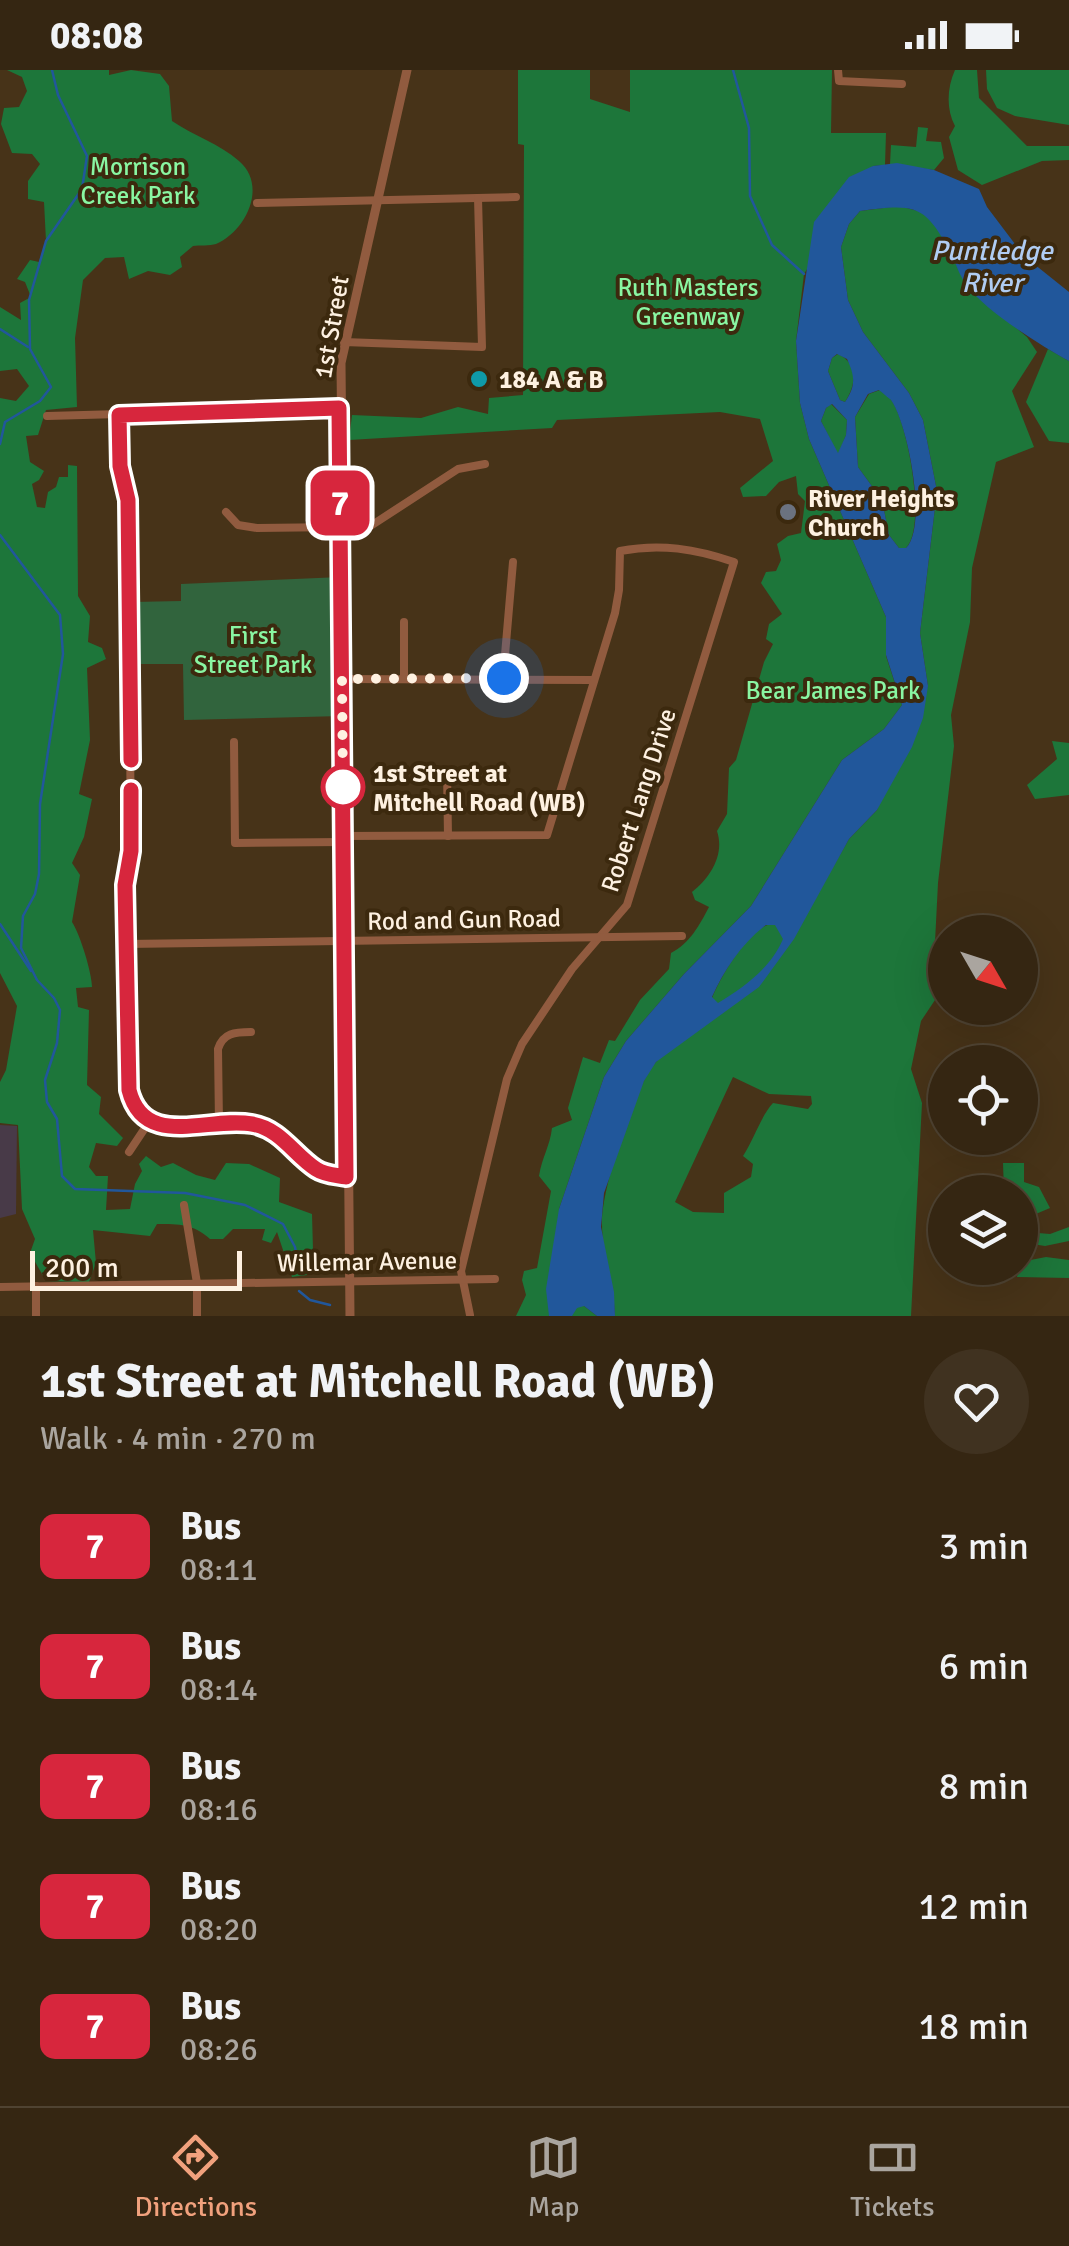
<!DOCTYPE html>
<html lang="en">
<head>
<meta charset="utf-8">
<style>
	:root { --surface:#352612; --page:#403220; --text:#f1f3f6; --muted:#aaa59f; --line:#4f4332; --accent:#f1a17d }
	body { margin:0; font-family:Signika,sans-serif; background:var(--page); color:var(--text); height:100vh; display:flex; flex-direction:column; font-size:38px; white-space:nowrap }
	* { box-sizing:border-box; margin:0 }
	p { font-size:32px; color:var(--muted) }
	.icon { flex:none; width:55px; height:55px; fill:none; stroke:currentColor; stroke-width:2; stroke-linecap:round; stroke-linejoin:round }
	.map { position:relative; height:1246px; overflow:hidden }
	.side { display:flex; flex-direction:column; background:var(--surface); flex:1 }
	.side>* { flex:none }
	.badge { padding:0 20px; border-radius:15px; font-size:35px; line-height:65px }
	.needle { width:65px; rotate:129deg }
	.fabs { position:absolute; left:928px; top:845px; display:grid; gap:20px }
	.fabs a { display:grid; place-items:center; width:110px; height:110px; border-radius:50%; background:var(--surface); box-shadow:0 10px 40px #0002,0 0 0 2px var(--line); font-size:50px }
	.scale { position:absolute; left:30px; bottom:25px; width:212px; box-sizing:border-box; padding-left:10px; border:5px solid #fef1e1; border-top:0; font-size:28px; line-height:35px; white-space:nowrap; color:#fef1e1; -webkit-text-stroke:8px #3c290e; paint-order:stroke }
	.you { position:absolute; width:50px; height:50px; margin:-25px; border:8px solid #fff; border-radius:50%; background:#1a73e8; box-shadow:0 0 0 15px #1a73e833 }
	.map>.badge { position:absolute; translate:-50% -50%; box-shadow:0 0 0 5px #fff }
	.round { display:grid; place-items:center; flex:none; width:105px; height:105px; border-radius:52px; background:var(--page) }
	.overview { display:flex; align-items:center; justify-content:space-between; height:170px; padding:0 40px }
	h1 { font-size:48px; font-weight:700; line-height:75px }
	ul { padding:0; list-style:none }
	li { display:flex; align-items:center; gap:30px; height:120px; padding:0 40px }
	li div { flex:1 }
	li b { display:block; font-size:38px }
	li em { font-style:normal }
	li .badge { min-width:110px; font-weight:700; text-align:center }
	.status { display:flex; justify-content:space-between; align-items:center; height:70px; padding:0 50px; background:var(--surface); direction:ltr }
	.status svg { height:28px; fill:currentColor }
	.tab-bar { display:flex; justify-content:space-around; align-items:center; height:140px; border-top:2px solid var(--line); background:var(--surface); font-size:28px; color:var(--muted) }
	.tab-bar a { display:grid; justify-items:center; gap:5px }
	.tab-bar .on { color:var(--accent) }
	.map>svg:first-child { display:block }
	.education { fill:#483a48 }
	.green { fill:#31643d }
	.forest { fill:#1d763a; fill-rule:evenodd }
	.water { fill:#21579b; fill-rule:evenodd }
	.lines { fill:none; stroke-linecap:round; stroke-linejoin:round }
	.stream { stroke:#21579b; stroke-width:2.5 }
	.minor { stroke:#915b3f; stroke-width:8 }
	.tertiary { stroke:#915b3f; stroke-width:9 }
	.line-casing { stroke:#fff; stroke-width:22 }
	.line { stroke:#d7263d; stroke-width:15 }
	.walk { stroke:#fef1e1; stroke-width:10; stroke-dasharray:0 18 }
	.culture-dot { fill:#0f9aa8; stroke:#3c290e; stroke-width:4 }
	.worship-dot { fill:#6b7280; stroke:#3c290e; stroke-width:4 }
	.stop-dot { fill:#fff; stroke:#d7263d; stroke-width:5 }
	.labels { text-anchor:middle; stroke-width:8; stroke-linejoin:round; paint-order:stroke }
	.park-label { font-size:25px; fill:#89f6a2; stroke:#3c290e }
	.street-label { font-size:25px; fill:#fef1e1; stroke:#3c290e }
	.poi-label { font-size:25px; font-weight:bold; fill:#fef1e1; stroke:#3c290e; text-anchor:start }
	.stop-label { font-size:25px; font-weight:bold; fill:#fef1e1; stroke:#3c290e; text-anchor:start }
	.water-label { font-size:28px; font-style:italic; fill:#b0ccf2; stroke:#3c290e }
</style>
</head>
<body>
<div class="status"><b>08:08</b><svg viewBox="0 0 49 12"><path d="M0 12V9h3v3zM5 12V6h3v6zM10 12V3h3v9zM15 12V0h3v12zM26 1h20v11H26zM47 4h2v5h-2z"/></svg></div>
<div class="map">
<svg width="1069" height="1246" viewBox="0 0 1069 1246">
	<rect width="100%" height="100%" fill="#473318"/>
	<path class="education" d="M 0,1055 L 17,1056 L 16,1144 L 0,1148 Z"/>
	<path class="green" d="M 341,507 L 342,646 L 184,650 L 183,594 L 134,594 L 133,532 L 181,531 L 181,514 Z"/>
	<g class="forest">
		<path d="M 7,0 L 109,0 L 109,5 L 131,0 L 160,4 L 169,16 L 172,51 C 194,66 220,74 239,91 C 268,116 246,161 216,174 C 210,176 199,175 193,176 L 180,187 L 182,197 L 170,205 L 148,201 L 129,209 L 124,187 L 105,188 L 83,210 L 75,268 L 77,337 L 46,340 L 38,365 L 26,366 L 30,392 L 44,401 L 39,410 L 32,414 L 37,437 L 45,438 L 48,422 L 56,417 L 59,407 L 68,407 L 68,395 L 77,396 L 78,526 L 90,546 L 88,572 L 102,578 L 106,589 L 87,598 L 90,670 L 79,724 L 92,729 L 84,767 L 72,793 L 80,805 L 72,852 C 80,864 92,903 92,917 L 76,918 L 78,937 L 89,940 L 87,1015 L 101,1027 L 99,1044 L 123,1068 L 117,1076 L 96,1073 L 89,1097 L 96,1106 L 108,1106 L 106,1140 L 130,1139 L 135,1114 L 142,1101 L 139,1094 L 146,1086 L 161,1097 L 173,1093 L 196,1105 L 215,1110 L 226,1093 L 249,1094 L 280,1108 L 279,1132 L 312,1144 L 313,1180 L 307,1205 L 292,1207 L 277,1162 L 271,1173 L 262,1170 L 265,1159 L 233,1159 L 223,1169 L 210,1169 C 193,1154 180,1154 157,1154 L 150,1166 L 93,1160 L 96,1193 L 89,1212 L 46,1211 L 30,1183 L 35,1169 L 22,1139 L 18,1055 L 0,1053 L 0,1012 L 6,1000 L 17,936 L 0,903 L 0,328 L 16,331 L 29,316 L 17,299 L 0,301 L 0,237 L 21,250 L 20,233 L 31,227 L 25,212 L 17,209 L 30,190 L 39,192 L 46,171 L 44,132 L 28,129 L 28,111 L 40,94 L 32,84 L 12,83 L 1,54 L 4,38 L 19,37 L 27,21 L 22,7 Z"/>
		<path d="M 518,0 L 590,0 L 590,29 L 630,42 L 630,0 L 832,0 L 831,63 L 886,63 L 885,95 L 873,96 L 804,204 L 796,271 L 800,333 L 809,369 L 886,547 L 886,586 L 902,635 L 884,659 L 842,690 L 751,836 L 684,904 L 626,971 L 604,1007 L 559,1139 L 584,1236 L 597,1246 L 516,1246 L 526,1225 L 522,1210 L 524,1201 L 537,1198 L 551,1121 L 539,1106 C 542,1087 550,1076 552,1058 L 572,1050 L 568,1038 L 583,987 L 600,993 L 609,970 L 615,971 L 640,930 L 669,899 L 671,883 C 690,873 699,856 709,837 L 695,830 L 692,822 C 710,808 725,785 717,761 L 727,744 L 729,698 L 736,690 L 764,592 L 773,574 L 766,569 L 769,554 L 782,544 L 761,513 L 766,502 L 776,501 L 781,490 L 777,474 L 788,466 L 801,463 L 805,431 L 798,424 L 796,406 L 779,412 L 766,426 L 743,427 L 740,418 L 773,391 L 760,349 L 720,342 L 557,350 L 552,358 L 349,370 L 352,345 L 421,348 L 458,337 L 488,344 L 489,328 L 523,325 L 524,75 L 518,74 Z"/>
		<path d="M 955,0 L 977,0 L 979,28 L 1027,76 L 1069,76 L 1069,90 L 1042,91 L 982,115 L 958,100 L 949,67 L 955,56 C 946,39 947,18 955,0 Z"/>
		<path d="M 986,0 L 1069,0 L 1069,55 L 1015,46 L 997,38 L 987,19 Z"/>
		<path d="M 918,57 L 928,58 L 926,71 L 941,72 L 944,88 L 934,100 L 890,94 L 891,75 L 916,77 Z"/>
		<path d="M 899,136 L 922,142 L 938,158 L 967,216 L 1027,267 L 1037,282 L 1012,321 L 1034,377 L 996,392 L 972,498 L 970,552 L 951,645 L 954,676 L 938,813 L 934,892 L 945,915 L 921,951 L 911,999 L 922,1033 L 911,1246 L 615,1246 C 614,1215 602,1184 602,1154 C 601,1121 634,1016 656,992 C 672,974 698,960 718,944 L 718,934 L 712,928 C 720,908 745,865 765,856 C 776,851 793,850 805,846 L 849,769 L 877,740 L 928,616 L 920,563 L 937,421 L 923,350 L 909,323 L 863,262 L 848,230 L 841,177 L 849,154 L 860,141 ZM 733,1007 L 769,1024 L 811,1026 L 812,1034 L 808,1039 L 773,1033 C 762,1044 753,1071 743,1086 L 753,1094 L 751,1107 L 724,1123 L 724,1143 L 693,1142 L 675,1132 Z"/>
		<path d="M 1048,279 L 1069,291 L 1069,373 L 1049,371 L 1026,332 Z"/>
		<path d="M 838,284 C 859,294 856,315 845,332 L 840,330 L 828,301 L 832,288 Z"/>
		<path d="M 880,320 C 884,324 889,326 892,331 C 908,355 927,457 906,478 L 899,478 L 889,465 L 882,430 L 858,397 L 855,347 L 869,324 Z"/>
		<path d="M 831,334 L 847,350 L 846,365 L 838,385 L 821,351 L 826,338 Z"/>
		<path d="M 1052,671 L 1069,673 L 1069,725 L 1035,729 L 1027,715 L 1057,689 Z"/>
		<path d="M 1003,1093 L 1024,1093 L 1024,1112 L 1039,1117 L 1050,1138 L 1024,1149 L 1026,1162 L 1050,1164 L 1069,1157 L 1069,1171 L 1045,1176 L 1020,1172 L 1020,1122 L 1004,1122 Z"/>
		<path d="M 1046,1187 L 1069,1190 L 1069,1208 L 1017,1207 L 1020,1192 Z"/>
	</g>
	<path class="water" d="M 897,93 L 934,100 L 979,119 L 987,137 L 1024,186 L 1069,222 L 1069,291 C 1040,275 987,242 967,216 C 961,208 957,197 953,188 C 926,135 918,133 860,141 L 849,154 L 841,177 L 848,230 L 863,262 L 909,323 L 923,350 L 937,421 L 920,563 L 928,616 L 923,648 L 912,677 L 877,740 L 849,769 L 794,869 L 759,917 L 656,992 L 644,1011 L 604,1123 L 601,1157 L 614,1222 L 615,1246 L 597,1246 L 584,1236 L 577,1238 L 572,1246 L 549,1246 L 546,1219 L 559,1139 L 604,1007 L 626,971 L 684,904 L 751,836 L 842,690 L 884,659 L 902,635 L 886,585 L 886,547 L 809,369 L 800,333 L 796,271 L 814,152 L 849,107 L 873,96 ZM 837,284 L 847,289 C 855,306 856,316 845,332 L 840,330 L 828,301 L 832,288 ZM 879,320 C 880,321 890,329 891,330 C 908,354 928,457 906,478 L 899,478 L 889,465 L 882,430 L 858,397 L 855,347 L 868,324 ZM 832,334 L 847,350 L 846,365 L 838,383 L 821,351 L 826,338 ZM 766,855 L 775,855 L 783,869 C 770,899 744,917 718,933 L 712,927 C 724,900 742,873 766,855 Z"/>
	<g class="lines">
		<g class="stream">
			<path d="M 733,0 L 749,58 L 750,126 L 772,175 L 804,204"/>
			<path d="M 0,259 L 28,277"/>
			<path d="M 0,374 L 5,352 L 40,331 L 51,317 L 30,279 L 29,230 L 46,171 L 82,119 L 87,86 L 58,25 L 52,0"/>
			<path d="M 0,465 L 60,545 L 63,584 L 40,734 L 39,804 L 35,824 L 23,846 L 21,878 L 37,910 L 54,928 L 60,940 L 57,973 L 45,1010 L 47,1032 L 57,1049 L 62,1106 L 75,1119 L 185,1123 L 245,1135 L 283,1154 L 295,1177 L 299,1198"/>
			<path d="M 0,854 L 31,901"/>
			<path d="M 299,1221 L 310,1230 L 330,1235"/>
		</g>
		<g class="minor">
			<path d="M 838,0 L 839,11 L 902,14"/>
			<path d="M 257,133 L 516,127"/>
			<path d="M 344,272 L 482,277 L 478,128"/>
			<path d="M 119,345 L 120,396 L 128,429 L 131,781 L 125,815 L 129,1020 C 143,1078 209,1046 252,1054 C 280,1059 294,1084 316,1099 C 325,1105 336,1105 346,1107"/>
			<path d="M 47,346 L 339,338"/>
			<path d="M 226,442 L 238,455 L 257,458 L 340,457"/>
			<path d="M 340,458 L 369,457 L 458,399 L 485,394"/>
			<path d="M 404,552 L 404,609"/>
			<path d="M 503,608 L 513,492"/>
			<path d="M 342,609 L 594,610"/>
			<path d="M 234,672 L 235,773 L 343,772"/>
			<path d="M 447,701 L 448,766"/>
			<path d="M 343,766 L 547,765 L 615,543 L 619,520 L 620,481 C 660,473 696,479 734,492 L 627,835 L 572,899 L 522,974 L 507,1009 L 461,1201 L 470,1245"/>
			<path d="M 126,874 L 682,866"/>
			<path d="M 219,1054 L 218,979 C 223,963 235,962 251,962"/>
			<path d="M 129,1082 L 149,1052"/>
			<path d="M 184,1135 L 197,1213 L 197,1246"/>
			<path d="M 0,1217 L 495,1209"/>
			<path d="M 36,1246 L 36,1216"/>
		</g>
		<path class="tertiary" d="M 350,1246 L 341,293 L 407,0"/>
	</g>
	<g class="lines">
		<g class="line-casing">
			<path id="line" d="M 131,690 L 128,430 L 120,396 L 119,345 L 339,338 L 346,1107 C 336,1105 325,1105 316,1099 C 294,1085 281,1059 252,1054 C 208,1046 144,1080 129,1020 L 125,815 L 131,781 L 131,720"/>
		</g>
		<use href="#line" class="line"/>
		<path class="walk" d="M 343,717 L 343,727 L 342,609 L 504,608"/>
	</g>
	<circle class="culture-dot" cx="479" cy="309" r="10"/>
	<circle class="worship-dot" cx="788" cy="442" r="10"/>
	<circle class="stop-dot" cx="343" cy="717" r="20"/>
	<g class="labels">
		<g class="park-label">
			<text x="138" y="105">Morrison<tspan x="138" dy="29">Creek Park</tspan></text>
			<text x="688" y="226">Ruth Masters<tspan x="688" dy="29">Greenway</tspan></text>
			<text x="253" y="574">First<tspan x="253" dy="29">Street Park</tspan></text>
			<text x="833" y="629">Bear James Park</text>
		</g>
		<g class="street-label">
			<text transform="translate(331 257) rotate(-80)" y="9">1st Street</text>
			<text transform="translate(638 730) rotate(-72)" y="9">Robert Lang Drive</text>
			<text transform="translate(464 849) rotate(-1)" y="9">Rod and Gun Road</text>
			<text transform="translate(367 1191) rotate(-1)" y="9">Willemar Avenue</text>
		</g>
		<g class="poi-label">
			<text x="499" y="318">184 A &amp; B</text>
			<text x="808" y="437">River Heights<tspan x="808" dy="29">Church</tspan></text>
		</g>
		<g class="stop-label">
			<text x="373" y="712">1st Street at<tspan x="373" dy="29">Mitchell Road (WB)</tspan></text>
		</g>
		<g class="water-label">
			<text x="992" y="190">Puntledge<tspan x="992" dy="32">River</tspan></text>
		</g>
	</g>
</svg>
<div class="fabs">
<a><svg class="needle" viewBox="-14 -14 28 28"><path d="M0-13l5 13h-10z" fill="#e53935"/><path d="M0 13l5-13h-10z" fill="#aaa59f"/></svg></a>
<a><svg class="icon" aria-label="locate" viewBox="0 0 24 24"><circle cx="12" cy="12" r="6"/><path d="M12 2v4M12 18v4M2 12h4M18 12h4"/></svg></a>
<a><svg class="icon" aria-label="layers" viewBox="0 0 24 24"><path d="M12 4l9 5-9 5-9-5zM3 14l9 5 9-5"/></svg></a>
</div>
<div class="scale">200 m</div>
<div class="you" style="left:504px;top:608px"></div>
<b class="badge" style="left:340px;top:433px;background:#d7263d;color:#fff">7</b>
</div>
<section class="side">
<div class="overview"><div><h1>1st Street at Mitchell Road (WB)</h1><p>Walk · 4 min · 270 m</p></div><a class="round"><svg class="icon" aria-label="heart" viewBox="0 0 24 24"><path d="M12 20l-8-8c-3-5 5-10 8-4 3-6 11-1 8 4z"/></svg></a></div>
<ul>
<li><span class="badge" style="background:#d7263d;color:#fff">7</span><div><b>Bus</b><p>08:11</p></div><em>3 min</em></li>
<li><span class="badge" style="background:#d7263d;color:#fff">7</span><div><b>Bus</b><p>08:14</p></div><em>6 min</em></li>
<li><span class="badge" style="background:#d7263d;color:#fff">7</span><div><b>Bus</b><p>08:16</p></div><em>8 min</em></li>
<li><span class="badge" style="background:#d7263d;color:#fff">7</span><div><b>Bus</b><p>08:20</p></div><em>12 min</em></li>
<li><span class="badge" style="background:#d7263d;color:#fff">7</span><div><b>Bus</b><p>08:26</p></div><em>18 min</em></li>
</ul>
</section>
<nav class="tab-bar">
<a class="on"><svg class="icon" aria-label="directions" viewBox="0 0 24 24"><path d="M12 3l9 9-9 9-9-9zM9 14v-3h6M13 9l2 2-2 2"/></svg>Directions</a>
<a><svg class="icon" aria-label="map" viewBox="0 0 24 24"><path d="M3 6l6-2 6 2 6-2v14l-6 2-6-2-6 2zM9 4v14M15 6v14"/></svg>Map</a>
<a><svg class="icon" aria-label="tickets" viewBox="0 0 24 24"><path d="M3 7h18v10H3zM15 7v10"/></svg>Tickets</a>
</nav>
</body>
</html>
